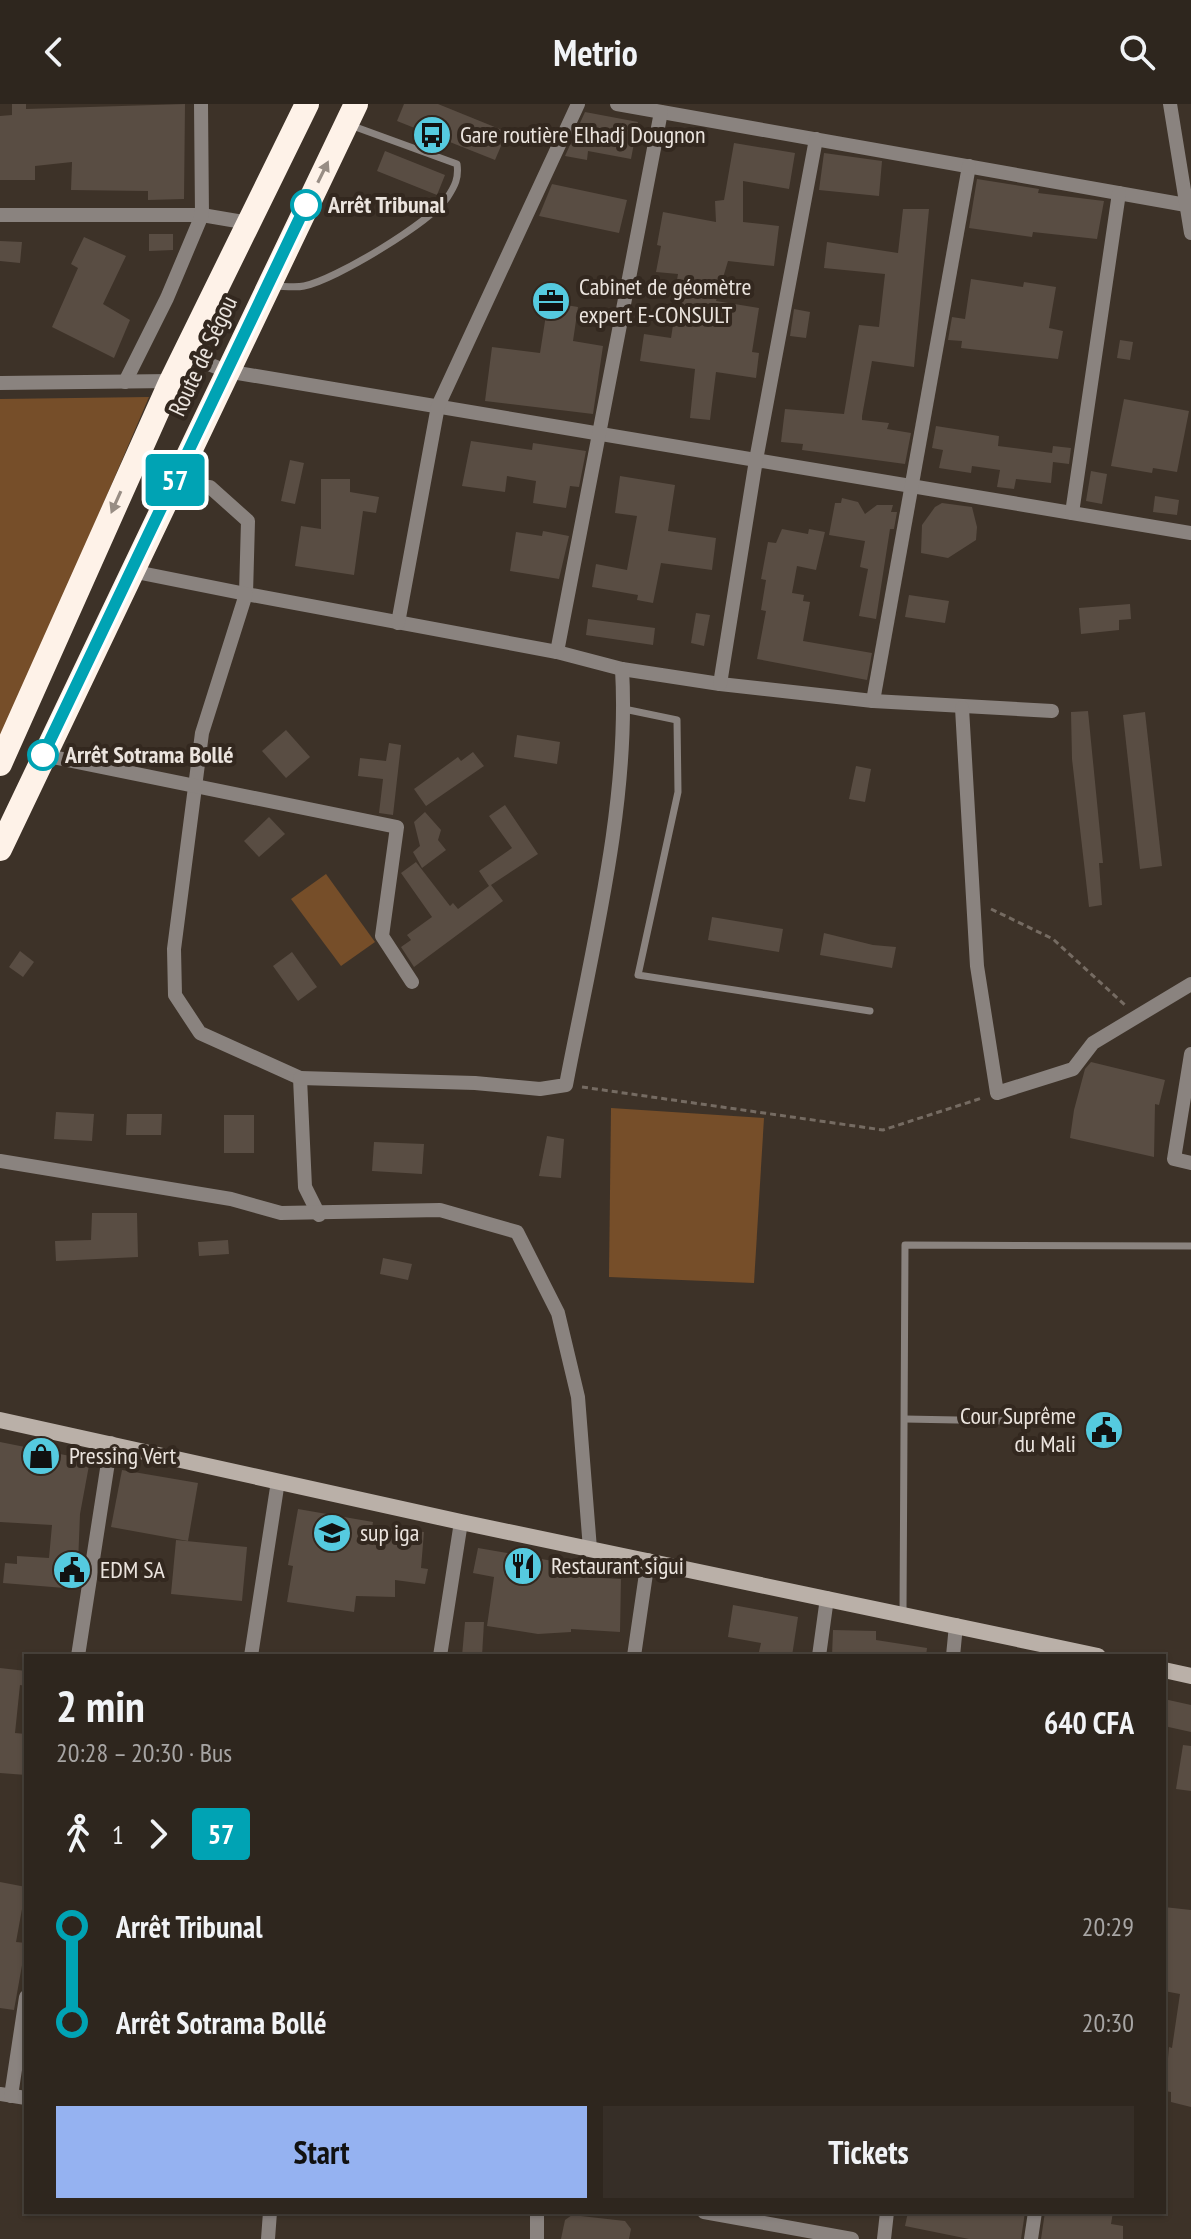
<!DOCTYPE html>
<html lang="en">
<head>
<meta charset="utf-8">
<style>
	:root { --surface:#2e261e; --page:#362e27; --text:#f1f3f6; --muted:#a7a5a4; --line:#49433c; --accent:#95b2f1 }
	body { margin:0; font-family:"PT Sans Narrow",sans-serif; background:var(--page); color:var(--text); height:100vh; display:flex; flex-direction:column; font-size:30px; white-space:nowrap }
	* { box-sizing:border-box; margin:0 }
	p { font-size:26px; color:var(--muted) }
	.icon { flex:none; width:44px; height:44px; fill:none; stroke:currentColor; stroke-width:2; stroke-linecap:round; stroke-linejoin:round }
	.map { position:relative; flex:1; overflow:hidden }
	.sheet { position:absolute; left:24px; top:1550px; width:1142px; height:560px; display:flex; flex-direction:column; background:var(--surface); border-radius:0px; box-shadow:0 2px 6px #0004,0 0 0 2px var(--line) }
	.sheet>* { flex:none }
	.badge { padding:0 16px; border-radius:6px; font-size:28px; line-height:52px }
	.map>.badge { position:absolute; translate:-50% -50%; box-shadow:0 0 0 4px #fff }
	.legs { display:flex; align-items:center; gap:12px; height:88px; padding:0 32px; font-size:26px }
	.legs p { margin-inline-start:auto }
	.headline { display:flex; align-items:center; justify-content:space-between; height:136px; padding:0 32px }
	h1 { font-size:44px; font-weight:800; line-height:60px }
	.action { display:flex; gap:16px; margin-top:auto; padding:16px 32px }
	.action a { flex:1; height:92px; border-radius:0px; background:var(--accent); color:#111; font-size:32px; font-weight:800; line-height:92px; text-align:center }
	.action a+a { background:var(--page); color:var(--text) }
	ul { padding:0 32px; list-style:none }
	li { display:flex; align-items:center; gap:28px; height:96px; font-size:30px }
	li i { display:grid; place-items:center; width:12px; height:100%; margin:0 10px; background:currentColor }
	li i::after { content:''; width:20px; height:20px; margin:-10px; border:6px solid; border-radius:50%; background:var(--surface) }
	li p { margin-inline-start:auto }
	li:first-child i { background:linear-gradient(#0000 50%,currentColor 0) }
	li:last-child i { background:linear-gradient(currentColor 50%,#0000 0) }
	header { display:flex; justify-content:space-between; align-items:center; height:104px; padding:0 32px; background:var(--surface); font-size:36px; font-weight:800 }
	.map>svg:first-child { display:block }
	.green { fill:#764e29 }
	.building { fill:#594d43 }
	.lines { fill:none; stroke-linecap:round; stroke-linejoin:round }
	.path { stroke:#756b62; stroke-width:3; stroke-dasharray:6 4; stroke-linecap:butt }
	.lane { stroke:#8a837f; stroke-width:7 }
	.street { stroke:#8a837f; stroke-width:14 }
	.secondary { stroke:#bab0a8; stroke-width:16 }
	.highway { stroke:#fef2e8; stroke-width:24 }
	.oneway { fill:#988d84 }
	.line-1-casing { stroke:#fff; stroke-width:18 }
	.line-1 { stroke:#00a3b4; stroke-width:12 }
	.stop-1-dot { fill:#fff; stroke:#00a3b4; stroke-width:4 }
	.labels { text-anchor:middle; stroke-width:8; stroke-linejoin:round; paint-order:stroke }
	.poi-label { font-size:24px; fill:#ebe4de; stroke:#33281f; text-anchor:start }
	.stop-label { font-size:24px; font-weight:bold; fill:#ebe4de; stroke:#33281f; text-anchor:start }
	.street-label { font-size:24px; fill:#ebe4de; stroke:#33281f }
</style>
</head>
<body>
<header><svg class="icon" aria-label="back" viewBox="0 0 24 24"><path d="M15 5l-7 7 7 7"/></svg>Metrio<svg class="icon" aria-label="search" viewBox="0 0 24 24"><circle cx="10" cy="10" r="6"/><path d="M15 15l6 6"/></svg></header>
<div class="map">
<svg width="1191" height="2135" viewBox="0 0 1191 2135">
	<rect width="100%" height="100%" fill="#3d3228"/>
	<g class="green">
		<path d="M 149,293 L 0,641 L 0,295 Z"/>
		<path d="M 326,770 L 375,838 L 341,862 L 291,795 Z"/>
		<path d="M 611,1004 L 764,1014 L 754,1179 L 609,1173 Z"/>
	</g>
	<g class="building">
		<path d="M 12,0 L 26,0 L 26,5 L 185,0 L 184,95 L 148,96 L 148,87 L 71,86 L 72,58 L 35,62 L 35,76 L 0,76 L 0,12 L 12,11 Z"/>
		<path d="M 404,0 L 438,0 L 507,28 L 495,56 L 397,17 Z"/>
		<path d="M 585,8 L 638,18 L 631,55 L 588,47 L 587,56 L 565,52 Z"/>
		<path d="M 734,39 L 795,49 L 789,85 L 743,77 L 743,118 L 779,122 L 774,162 L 728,157 L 716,197 L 759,204 L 752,248 L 759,249 L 756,274 L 716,268 L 710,316 L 690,314 L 695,265 L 640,257 L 644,230 L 671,234 L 679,183 L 676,182 L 678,170 L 656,168 L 661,142 L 657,141 L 663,108 L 716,118 L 715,97 L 724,96 Z"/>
		<path d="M 385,47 L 445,71 L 437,91 L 377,67 Z"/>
		<path d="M 824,49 L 882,57 L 879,92 L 819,86 Z"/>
		<path d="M 977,75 L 1039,85 L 1038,89 L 1104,97 L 1097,135 L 1033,128 L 1032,133 L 969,124 Z"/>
		<path d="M 552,80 L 627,96 L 619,129 L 539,112 Z"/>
		<path d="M 903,105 L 929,105 L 914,263 L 872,257 L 862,312 L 862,316 L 889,319 L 887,325 L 911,329 L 905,360 L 802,346 L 803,340 L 781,338 L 785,305 L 844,310 L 859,221 L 879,223 L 885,170 L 824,164 L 827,138 L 898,149 Z"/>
		<path d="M 149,130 L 173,130 L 173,146 L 149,147 Z"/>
		<path d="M 84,133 L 126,152 L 103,200 L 130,216 L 114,254 L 52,223 L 78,164 L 71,160 Z"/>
		<path d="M 0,137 L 22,138 L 20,159 L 0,157 Z"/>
		<path d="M 971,175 L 1023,183 L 1024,178 L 1056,183 L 1049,224 L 1063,227 L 1058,255 L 961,244 L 962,237 L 948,236 L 952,213 L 965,215 Z"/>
		<path d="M 548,198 L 578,203 L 573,237 L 603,242 L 593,310 L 485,297 L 492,243 L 540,249 Z"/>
		<path d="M 794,205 L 810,208 L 806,234 L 790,232 Z"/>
		<path d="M 1120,236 L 1133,238 L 1130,256 L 1117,254 Z"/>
		<path d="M 1124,295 L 1189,307 L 1177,368 L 1153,364 L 1152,369 L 1111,362 Z"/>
		<path d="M 936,322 L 999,332 L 998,342 L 1052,349 L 1053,342 L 1071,344 L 1069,360 L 1053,358 L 1051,379 L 1016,375 L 1014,385 L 997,383 L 1000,366 L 972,362 L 971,369 L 939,364 L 943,346 L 932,344 Z"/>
		<path d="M 471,337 L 532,346 L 533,339 L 586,347 L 579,383 L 570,382 L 566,404 L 533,399 L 536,377 L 507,372 L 505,388 L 462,382 Z"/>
		<path d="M 290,356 L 304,359 L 295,400 L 281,397 Z"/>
		<path d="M 1091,367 L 1107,370 L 1102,400 L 1086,397 Z"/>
		<path d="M 620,372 L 675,381 L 668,427 L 716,434 L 712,466 L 661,459 L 653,499 L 637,496 L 638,491 L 592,483 L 596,460 L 627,466 L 637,412 L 615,409 Z"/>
		<path d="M 321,375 L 350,375 L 350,388 L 379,393 L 376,409 L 363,407 L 354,471 L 295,462 L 301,422 L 321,425 Z"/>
		<path d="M 1155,392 L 1179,396 L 1177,411 L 1153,408 Z"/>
		<path d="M 842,394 L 858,398 L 865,410 L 877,401 L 893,401 L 891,408 L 897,408 L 894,425 L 890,425 L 876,515 L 859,512 L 868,465 L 860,463 L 865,437 L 829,431 L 835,399 L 841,399 Z"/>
		<path d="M 942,399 L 972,403 L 977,423 L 976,436 L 948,454 L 921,449 L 922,421 L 935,403 Z"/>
		<path d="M 782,425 L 808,430 L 809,425 L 825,428 L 816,466 L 797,462 L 792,489 L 804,491 L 803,497 L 810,498 L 803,537 L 872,549 L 867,576 L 757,555 L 766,507 L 761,506 L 766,476 L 761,475 L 768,438 L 776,439 Z"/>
		<path d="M 543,427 L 569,432 L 559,475 L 510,467 L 516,428 L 542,432 Z"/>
		<path d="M 909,491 L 949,497 L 945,519 L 905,513 Z"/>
		<path d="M 1130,500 L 1131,515 L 1119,516 L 1119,526 L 1081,530 L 1079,504 Z"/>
		<path d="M 696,509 L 710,511 L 704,542 L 691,539 Z"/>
		<path d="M 588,515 L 655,524 L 653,541 L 586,531 Z"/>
		<path d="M 1088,607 L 1103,759 L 1099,759 L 1102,801 L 1089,803 L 1072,655 L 1071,608 Z"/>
		<path d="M 1145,608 L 1162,762 L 1140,765 L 1123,611 Z"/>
		<path d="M 286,626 L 310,653 L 286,674 L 262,647 Z"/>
		<path d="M 517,631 L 560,638 L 557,660 L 514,653 Z"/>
		<path d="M 389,639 L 401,641 L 393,711 L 379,709 L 383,675 L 358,672 L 360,654 L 386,657 Z"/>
		<path d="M 473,648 L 484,662 L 426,702 L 414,685 L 458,653 L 461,657 Z"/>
		<path d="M 856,662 L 871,665 L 865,698 L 849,695 Z"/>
		<path d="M 505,701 L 538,750 L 491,781 L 503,797 L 414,863 L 401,843 L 411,836 L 407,831 L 432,813 L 401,769 L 416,758 L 450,802 L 453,799 L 458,805 L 489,782 L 479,767 L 512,744 L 489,712 Z"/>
		<path d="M 425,708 L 441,726 L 438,736 L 446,746 L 422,764 L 413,748 L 420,742 L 414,718 Z"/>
		<path d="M 269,713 L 285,730 L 259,753 L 244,737 Z"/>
		<path d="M 712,813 L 783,825 L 779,848 L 708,836 Z"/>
		<path d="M 824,829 L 873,841 L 896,843 L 892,864 L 820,851 Z"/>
		<path d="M 20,847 L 34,858 L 23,873 L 9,863 Z"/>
		<path d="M 292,848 L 317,883 L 298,897 L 273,862 Z"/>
		<path d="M 1091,958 L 1165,976 L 1159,1001 L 1155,1000 L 1154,1053 L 1070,1034 L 1074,1006 L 1085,965 Z"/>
		<path d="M 56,1008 L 94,1010 L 92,1037 L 54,1035 Z"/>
		<path d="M 127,1010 L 162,1010 L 161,1031 L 126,1031 Z"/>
		<rect x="224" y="1011" width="30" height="38"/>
		<path d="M 547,1032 L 564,1035 L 561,1074 L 539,1072 Z"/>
		<path d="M 374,1038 L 424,1040 L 422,1070 L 372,1067 Z"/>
		<path d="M 92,1109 L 137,1109 L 138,1153 L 56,1157 L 55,1137 L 91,1136 Z"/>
		<path d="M 228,1136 L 229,1150 L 199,1152 L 198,1138 Z"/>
		<path d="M 383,1154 L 412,1160 L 408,1176 L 380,1170 Z"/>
		<path d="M 0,1338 L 90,1356 L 80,1410 L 77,1485 L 3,1479 L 5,1459 L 17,1460 L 17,1452 L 49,1454 L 52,1421 L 0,1418 Z"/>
		<path d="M 122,1366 L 198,1379 L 188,1437 L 111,1423 Z"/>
		<path d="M 298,1405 L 373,1418 L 372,1424 L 424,1428 L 421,1464 L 428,1465 L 425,1480 L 395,1476 L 395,1493 L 356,1492 L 354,1508 L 287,1498 L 293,1462 L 288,1461 Z"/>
		<path d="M 176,1436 L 247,1443 L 242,1497 L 171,1490 Z"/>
		<path d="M 478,1444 L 553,1457 L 550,1471 L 621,1475 L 620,1528 L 571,1525 L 571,1528 L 538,1530 L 487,1522 L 494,1473 L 473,1469 Z"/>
		<path d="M 733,1501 L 798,1513 L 792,1552 L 758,1552 L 761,1539 L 728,1533 Z"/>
		<path d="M 465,1518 L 484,1518 L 482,1552 L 462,1552 Z"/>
		<path d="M 833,1526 L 876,1527 L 876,1536 L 927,1544 L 926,1552 L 832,1552 Z"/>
		<path d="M 0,1564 L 26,1567 L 26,1582 L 20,1581 L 15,1629 L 26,1630 L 26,1671 L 0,1669 Z"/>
		<path d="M 1164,1595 L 1191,1601 L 1191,1628 L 1164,1622 Z"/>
		<path d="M 1183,1641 L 1191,1642 L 1191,1687 L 1176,1685 Z"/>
		<path d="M 0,1778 L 26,1783 L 16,1838 L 26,1839 L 14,1906 L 0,1904 Z"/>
		<path d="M 1164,1803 L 1191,1806 L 1191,2003 L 1171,1998 L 1171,1988 L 1165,1987 L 1169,1943 L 1172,1944 L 1180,1890 L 1164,1887 Z"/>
		<path d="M 908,2108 L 1025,2108 L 1021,2135 L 969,2135 L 905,2122 Z"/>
		<path d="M 1045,2108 L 1113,2108 L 1111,2120 L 1123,2122 L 1123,2135 L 1041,2135 Z"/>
		<path d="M 572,2111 L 625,2117 L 631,2125 L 629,2135 L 561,2135 L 565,2116 Z"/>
	</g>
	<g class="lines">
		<g class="path">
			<path d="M 991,805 L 1053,835 L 1126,902"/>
			<path d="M 582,983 L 883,1026 L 982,994"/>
		</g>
		<g class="lane">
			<path d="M 273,182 C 283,182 295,184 304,182 C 335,176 429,119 447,94 C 455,82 459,74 457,60 L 350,21"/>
			<path d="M 624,605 L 677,616 L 678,688 L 638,871 L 870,907"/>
			<path d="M 905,1315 L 1009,1317"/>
			<path d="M 903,1510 L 905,1141 L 1191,1142"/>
		</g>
		<g class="street">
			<path d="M 617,0 L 1186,101"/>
			<path d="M 1170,0 L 1191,129"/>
			<path d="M 0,111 L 202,111 L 249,119"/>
			<path d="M 184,250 L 226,267 L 1191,429"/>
			<path d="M 125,278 L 167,194 L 202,111 L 201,0"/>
			<path d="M 0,279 L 171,277"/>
			<path d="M 172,383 L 210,383 L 248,417 L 246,490 L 557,548 L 622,565 L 720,580 L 873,597 L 1052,607"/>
			<path d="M 1072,409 L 1119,89"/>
			<path d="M 131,467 L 246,490 L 202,629 L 174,845 L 175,891 L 200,929 L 300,974 L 305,1083 L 319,1111"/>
			<path d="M 398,519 L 438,302 L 578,0"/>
			<path d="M 557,548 L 661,8"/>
			<path d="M 720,580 L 756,356 L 816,35"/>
			<path d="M 873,597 L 969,62"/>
			<path d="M 962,604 L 977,862 L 997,989 L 1073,965 L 1093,939 L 1191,880"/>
			<path d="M 43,651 L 397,723 L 382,832 L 412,878"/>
			<path d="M 1191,950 L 1174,1055 L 1191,1059"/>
			<path d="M 300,974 L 475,979 L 540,985 L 566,981 C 591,849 630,699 622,565"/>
			<path d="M 0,1057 L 231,1095 L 281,1109 L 440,1106 L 517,1128 L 558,1209 L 578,1293 L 590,1445"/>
			<path d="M 78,1552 L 111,1339"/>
			<path d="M 251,1552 L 278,1377"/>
			<path d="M 440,1552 L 461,1418"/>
			<path d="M 634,1552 L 648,1456"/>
			<path d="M 819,1552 L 827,1494"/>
			<path d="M 953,1552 L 956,1521"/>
			<path d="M 0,1990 L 26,1994"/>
			<path d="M 11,1992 L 26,1893"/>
			<path d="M 537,2108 L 537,2135"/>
			<path d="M 704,2108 L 852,2135"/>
			<path d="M 268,2135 L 270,2108"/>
			<path d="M 884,2135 L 887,2108"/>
			<path d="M 1031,2135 L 1035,2108"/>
		</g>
		<g class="secondary">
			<path d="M 0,1316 L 461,1418 L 1098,1552"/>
			<path d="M 1164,1566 L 1191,1572"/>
		</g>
		<g class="highway">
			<path d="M 0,660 L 171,277 L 307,0"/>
			<path d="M 0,745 L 356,0"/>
		</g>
	</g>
	<defs><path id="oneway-solid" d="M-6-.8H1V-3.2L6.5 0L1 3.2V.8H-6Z" transform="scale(2)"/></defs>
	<g class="oneway">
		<use href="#oneway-solid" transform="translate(323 68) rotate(-64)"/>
		<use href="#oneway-solid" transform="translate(116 398) rotate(114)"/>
	</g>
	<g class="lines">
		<g class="line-1-casing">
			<path id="line-1" d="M 43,651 L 306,101"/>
		</g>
		<use href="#line-1" class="line-1"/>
	</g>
	<defs>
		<g id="bus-disc" transform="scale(2)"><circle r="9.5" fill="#55cadf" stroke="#33281f"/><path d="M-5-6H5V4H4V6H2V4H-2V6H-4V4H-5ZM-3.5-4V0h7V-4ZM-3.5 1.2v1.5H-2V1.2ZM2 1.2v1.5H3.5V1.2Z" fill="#111"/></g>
		<g id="office-disc" transform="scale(2)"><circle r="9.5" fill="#55cadf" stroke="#33281f"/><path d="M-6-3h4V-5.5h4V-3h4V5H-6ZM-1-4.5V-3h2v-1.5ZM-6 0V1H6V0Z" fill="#111"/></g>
		<g id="civic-disc" transform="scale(2)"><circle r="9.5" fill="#55cadf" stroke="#33281f"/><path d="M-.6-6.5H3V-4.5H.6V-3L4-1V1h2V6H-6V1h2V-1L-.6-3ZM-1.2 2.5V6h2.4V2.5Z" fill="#111"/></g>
		<g id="shop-disc" transform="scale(2)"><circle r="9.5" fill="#55cadf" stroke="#33281f"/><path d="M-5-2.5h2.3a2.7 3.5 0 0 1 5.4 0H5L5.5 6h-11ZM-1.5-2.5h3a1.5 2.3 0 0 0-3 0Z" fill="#111"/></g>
		<g id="university-disc" transform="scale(2)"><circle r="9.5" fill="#55cadf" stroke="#33281f"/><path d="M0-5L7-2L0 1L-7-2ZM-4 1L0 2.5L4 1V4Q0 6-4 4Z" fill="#111"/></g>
		<g id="restaurant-disc" transform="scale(2)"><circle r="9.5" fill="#55cadf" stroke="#33281f"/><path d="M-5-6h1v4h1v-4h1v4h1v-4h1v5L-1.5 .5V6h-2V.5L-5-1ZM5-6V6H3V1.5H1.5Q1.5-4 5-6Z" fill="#111"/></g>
	</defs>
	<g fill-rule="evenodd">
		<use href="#bus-disc" x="432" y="31"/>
		<use href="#office-disc" x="551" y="197"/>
		<use href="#civic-disc" x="1104" y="1326"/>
		<use href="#shop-disc" x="41" y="1352"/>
		<use href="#university-disc" x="332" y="1429"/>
		<use href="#restaurant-disc" x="523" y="1462"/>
		<use href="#civic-disc" x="72" y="1466"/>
	</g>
	<g class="stop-1-dot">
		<circle cx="306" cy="101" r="14"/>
		<circle cx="43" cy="651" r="14"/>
	</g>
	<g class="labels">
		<g class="poi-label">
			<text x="460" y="39">Gare routière Elhadj Dougnon</text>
			<text x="579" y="191">Cabinet de géomètre<tspan x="579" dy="28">expert E-CONSULT</tspan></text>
			<text x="1076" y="1320" text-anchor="end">Cour Suprême<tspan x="1076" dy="28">du Mali</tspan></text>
			<text x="69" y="1360">Pressing Vert</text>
			<text x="360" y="1437">sup iga</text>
			<text x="551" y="1470">Restaurant sigui</text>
			<text x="100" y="1474">EDM SA</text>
		</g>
		<g class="stop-label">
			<text x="328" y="109">Arrêt Tribunal</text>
			<text x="65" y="659">Arrêt Sotrama Bollé</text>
		</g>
		<g class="street-label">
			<text transform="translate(203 252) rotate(-65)" y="8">Route de Ségou</text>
		</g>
	</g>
</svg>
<b class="badge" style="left:175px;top:376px;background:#00a3b4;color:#fff">57</b>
<section class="sheet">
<div class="headline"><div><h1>2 min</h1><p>20:28 – 20:30 · Bus</p></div><b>640 CFA</b></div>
<div class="legs"><svg class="icon" aria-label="walk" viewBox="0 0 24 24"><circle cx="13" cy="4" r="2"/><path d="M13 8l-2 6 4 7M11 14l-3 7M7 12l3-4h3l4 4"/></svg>1<svg class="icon" aria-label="forward" viewBox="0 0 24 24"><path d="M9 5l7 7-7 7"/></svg><b class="badge" style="background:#00a3b4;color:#fff">57</b></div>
<ul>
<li><i style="color:#00a3b4"></i><b>Arrêt Tribunal</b><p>20:29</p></li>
<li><i style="color:#00a3b4"></i><b>Arrêt Sotrama Bollé</b><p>20:30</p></li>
</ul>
<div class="action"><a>Start</a><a>Tickets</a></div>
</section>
</div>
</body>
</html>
